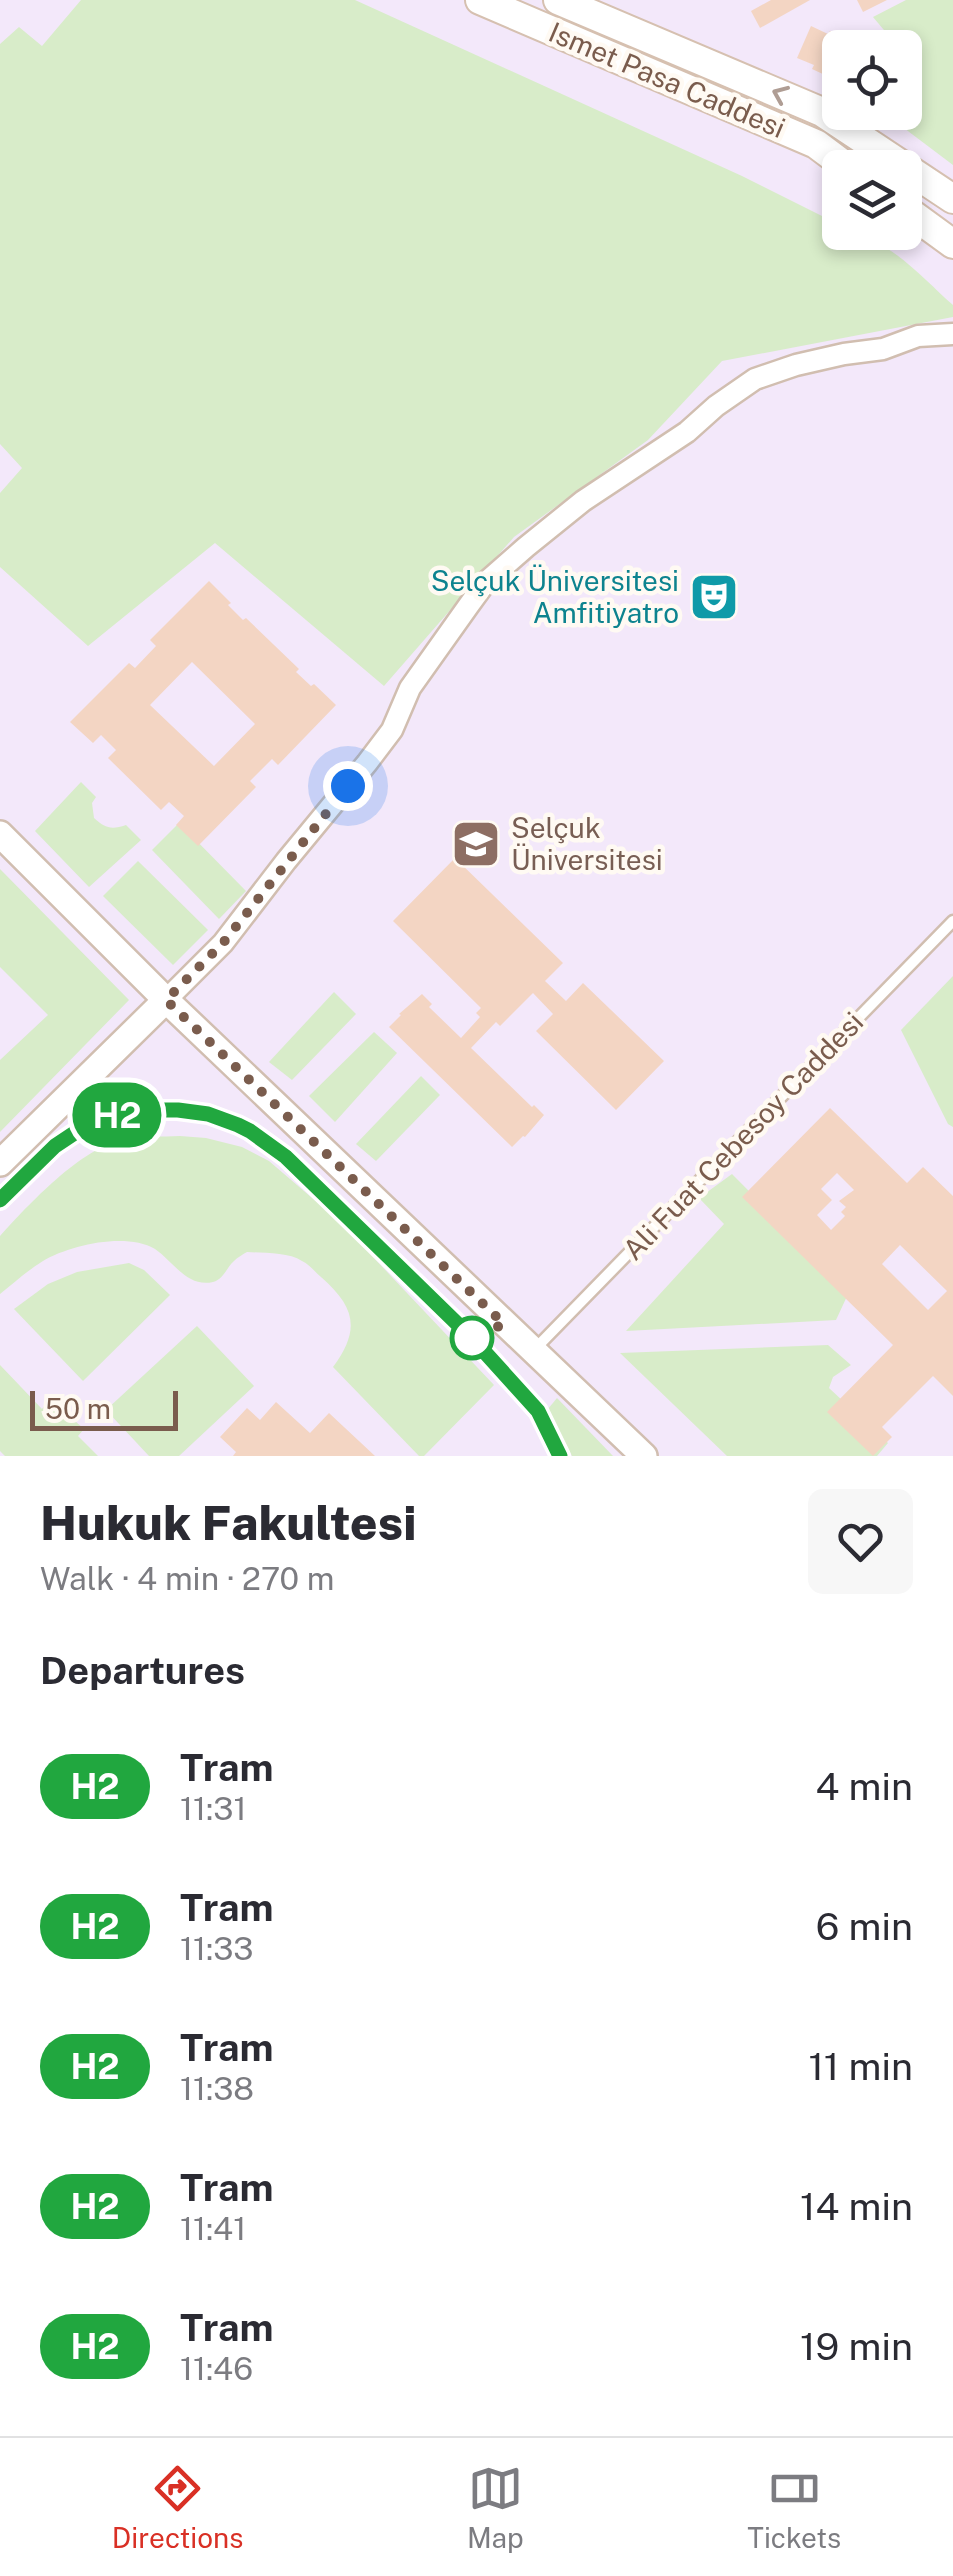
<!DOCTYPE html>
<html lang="en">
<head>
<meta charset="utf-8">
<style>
	:root { --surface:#fff; --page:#f7f7f7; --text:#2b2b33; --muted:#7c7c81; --line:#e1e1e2; --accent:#d93025 }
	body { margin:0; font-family:"Public Sans",sans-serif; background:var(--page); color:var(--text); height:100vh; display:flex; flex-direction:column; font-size:38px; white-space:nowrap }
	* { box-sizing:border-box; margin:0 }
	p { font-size:32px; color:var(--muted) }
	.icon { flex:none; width:55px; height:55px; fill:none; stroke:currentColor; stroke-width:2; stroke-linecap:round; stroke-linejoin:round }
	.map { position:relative; height:1456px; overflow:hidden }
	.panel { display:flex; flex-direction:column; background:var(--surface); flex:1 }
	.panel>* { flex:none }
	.badge { padding:0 20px; border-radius:32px; font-size:35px; line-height:65px }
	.buttons { position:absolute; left:822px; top:30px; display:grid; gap:20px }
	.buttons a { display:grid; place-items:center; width:100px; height:100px; border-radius:15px; background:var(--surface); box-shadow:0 5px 15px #0003; font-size:50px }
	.scale { position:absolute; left:30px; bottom:25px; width:148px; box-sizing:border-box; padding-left:10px; border:5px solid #7a5c4d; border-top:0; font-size:28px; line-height:35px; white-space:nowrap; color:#7a5c4d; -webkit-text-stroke:8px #fffaf3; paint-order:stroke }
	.you { position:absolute; width:50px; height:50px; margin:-25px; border:8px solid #fff; border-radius:50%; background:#1a73e8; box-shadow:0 0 0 15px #1a73e833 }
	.map>.badge { position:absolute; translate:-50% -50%; box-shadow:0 0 0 5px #fff }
	h2 { padding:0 40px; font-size:38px; line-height:90px }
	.round { display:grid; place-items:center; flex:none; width:105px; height:105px; border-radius:15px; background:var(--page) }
	.head { display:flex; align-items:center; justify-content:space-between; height:170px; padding:0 40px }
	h1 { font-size:48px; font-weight:800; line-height:75px }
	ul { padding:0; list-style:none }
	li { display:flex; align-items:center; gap:30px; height:140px; padding:0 40px }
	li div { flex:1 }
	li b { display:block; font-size:38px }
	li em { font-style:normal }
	li .badge { min-width:110px; font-weight:700; text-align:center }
	.dock { display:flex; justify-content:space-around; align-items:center; height:140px; border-top:2px solid var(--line); background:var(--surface); font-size:28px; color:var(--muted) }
	.dock a { display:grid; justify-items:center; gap:5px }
	.dock .on { color:var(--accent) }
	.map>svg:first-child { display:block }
	.education { fill:#f3e8fa; fill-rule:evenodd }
	.green { fill:#d8ecc9 }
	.building { fill:#f3d5c3; fill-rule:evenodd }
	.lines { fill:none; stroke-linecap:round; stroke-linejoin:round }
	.service-casing { stroke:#d1beb0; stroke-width:15 }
	.minor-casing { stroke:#d1beb0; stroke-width:25 }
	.tertiary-casing { stroke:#d1beb0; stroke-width:30 }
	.secondary-casing { stroke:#d6c0b0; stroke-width:32 }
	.service { stroke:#fff; stroke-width:10 }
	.minor { stroke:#fff; stroke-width:20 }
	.tertiary { stroke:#fff; stroke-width:25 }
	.secondary { stroke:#fff; stroke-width:28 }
	.tram { stroke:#b9a8c9; stroke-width:2.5 }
	.oneway { stroke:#af9d94 }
	.line-casing { stroke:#fff; stroke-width:22 }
	.line { stroke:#21a73f; stroke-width:15 }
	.walk { stroke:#7a5c4d; stroke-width:10; stroke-dasharray:0 18 }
	.stop-dot { fill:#fff; stroke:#21a73f; stroke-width:5 }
	.labels { text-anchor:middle; stroke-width:9; stroke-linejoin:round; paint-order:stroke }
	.street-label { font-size:28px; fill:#7a5c4d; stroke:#fffaf3 }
	.culture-label { font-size:28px; fill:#0d838f; stroke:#fffaf3; text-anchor:end }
	.education-label { font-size:28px; fill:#785e54; stroke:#fffaf3; text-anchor:start }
</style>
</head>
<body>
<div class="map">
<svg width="953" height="1456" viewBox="0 0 953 1456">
	<rect width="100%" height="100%" fill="#fdf6ec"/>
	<path class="education" d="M 0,0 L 953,0 L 953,1456 L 0,1456 ZM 840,48 L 905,48 L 905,112 L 840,112 ZM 840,168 L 905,168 L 905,232 L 840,232 Z"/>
	<g class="green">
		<path d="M 81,0 L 355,0 L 742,176 L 840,225 L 840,232 C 885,233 922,278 953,305 L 953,317 L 722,361 L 648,440 L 514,537 L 384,686 L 215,543 L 88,646 L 0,567 L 0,493 L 22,468 L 0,444 L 0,44 L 19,27 L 42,46 Z"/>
		<path d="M 906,0 L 953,0 L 953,165 L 884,113 L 905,112 L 905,48 L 892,47 L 894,42 L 873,17 Z"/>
		<path d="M 81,782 L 96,797 L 92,803 L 94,818 C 105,828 111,830 126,825 L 141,840 L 89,887 L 35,831 Z"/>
		<path d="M 179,823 L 246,891 L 219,919 L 152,850 Z"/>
		<path d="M 138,861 L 208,930 L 173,965 L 103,896 Z"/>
		<path d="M 0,869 L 129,1000 L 0,1132 L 0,1060 L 48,1015 L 0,967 Z"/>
		<path d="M 953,976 L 953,1127 L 948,1124 L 901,1030 Z"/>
		<path d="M 334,992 L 356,1014 L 292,1080 L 269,1062 Z"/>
		<path d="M 374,1032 L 397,1053 L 335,1122 L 309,1096 Z"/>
		<path d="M 421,1076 L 440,1095 L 376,1161 L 356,1144 Z"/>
		<path d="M 180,1136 L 206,1138 L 242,1147 L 269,1161 L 339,1221 L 494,1385 L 424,1456 L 419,1456 L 333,1367 C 361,1329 355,1307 321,1277 C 315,1272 309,1264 302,1261 C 288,1252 263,1253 247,1252 C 242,1255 238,1257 234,1261 C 226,1268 224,1279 213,1282 C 187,1288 173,1261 155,1249 C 126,1232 70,1245 43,1261 C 28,1270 14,1283 0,1294 L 0,1236 C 29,1204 81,1148 124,1139 C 142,1136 162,1137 180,1136 Z"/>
		<path d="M 732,1174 L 849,1292 L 836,1320 L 626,1331 L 724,1224 L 699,1198 Z"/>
		<path d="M 129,1263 L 144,1270 L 170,1295 L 83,1381 L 14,1309 L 48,1284 L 77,1272 Z"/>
		<path d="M 197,1326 L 254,1386 L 179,1456 L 149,1456 L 106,1410 Z"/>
		<path d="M 828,1345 L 851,1365 L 833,1377 L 829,1388 L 888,1443 L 877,1456 L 727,1456 L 620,1353 Z"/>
		<path d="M 0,1365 L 42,1409 L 50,1399 L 84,1429 L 78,1436 L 98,1456 L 5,1456 L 0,1451 Z"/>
		<path d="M 557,1398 L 613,1456 L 572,1456 L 548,1409 Z"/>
	</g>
	<g class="building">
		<path d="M 771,0 L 810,0 L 760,28 L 751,11 Z"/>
		<path d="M 857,0 L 887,0 L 863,12 Z"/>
		<path d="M 811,26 L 828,34 L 830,31 L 866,48 L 840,48 L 840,82 L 812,69 L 814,65 L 797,58 Z"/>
		<path d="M 209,581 L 231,603 L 228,605 L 243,620 L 246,618 L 299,669 L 296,672 L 311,686 L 314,684 L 336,705 L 278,765 L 272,759 L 250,781 L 256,787 L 198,846 L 176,825 L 184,816 L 169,802 L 161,810 L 108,758 L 116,750 L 101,735 L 93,743 L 70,722 L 129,663 L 135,668 L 156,646 L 150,640 ZM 192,662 L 255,724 L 214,766 L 150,705 Z"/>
		<path d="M 455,858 L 563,963 L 545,981 L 566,1001 L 583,983 L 664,1061 L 616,1110 L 536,1031 L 553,1014 L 533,993 L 500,1026 L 496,1022 L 471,1048 L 532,1107 L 534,1105 L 544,1115 L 525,1137 L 523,1136 L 512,1147 L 389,1027 L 401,1015 L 399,1014 L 422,994 L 432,1004 L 429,1007 L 461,1038 L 480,1017 L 476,1013 L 481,1008 L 393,921 Z"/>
		<path d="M 830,1108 L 907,1183 L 923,1167 L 953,1196 L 953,1396 L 933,1376 L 882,1427 L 892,1437 L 873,1456 L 827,1412 L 893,1345 L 742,1197 ZM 837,1173 L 854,1190 L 839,1201 L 846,1207 L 841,1212 L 845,1216 L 831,1230 L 817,1215 L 832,1200 L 821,1189 ZM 900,1245 L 947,1291 L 928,1310 L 882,1264 Z"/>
		<path d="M 276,1402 L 310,1433 L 329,1413 L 375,1456 L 233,1456 L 236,1452 L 220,1437 L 247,1408 L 260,1420 Z"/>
	</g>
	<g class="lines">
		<g class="service-casing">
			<path id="service" d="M 533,1351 L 953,921"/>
		</g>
		<g class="minor-casing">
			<path id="minor" d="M 166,1000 L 223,943 L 286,861 L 367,763 L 392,730 L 410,688 L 469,605 L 485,583 L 526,547 L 583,501 L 687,432 L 716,406 L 755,379 L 796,365 L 844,354 L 883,349 L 918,336 L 953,334"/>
		</g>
		<g class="tertiary-casing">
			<g id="tertiary">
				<path d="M 0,834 L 166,1000 L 644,1456"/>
				<path d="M 0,1163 L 166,1000"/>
			</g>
		</g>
		<g class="secondary-casing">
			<g id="secondary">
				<path d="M 480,0 L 816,144 L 848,168"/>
				<path d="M 558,0 L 822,112 L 953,199"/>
				<path d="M 905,209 L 953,244"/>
			</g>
		</g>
		<use href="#service" class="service"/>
		<use href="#minor" class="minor"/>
		<use href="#tertiary" class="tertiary"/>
		<use href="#secondary" class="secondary"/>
		<path class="tram" d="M 0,1201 L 55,1146 L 79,1130 L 104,1119 L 144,1110 L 178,1110 L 208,1115 L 238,1125 L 286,1157 L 472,1338 L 539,1411 L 560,1456"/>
	</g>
	<defs><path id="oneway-chevron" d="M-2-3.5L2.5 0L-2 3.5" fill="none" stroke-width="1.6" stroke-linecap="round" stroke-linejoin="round" transform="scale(2.5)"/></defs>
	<use class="oneway" href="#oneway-chevron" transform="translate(780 94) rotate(-157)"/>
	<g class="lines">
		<g class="line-casing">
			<path id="line" d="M 0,1200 L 55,1146 L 79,1130 L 104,1119 L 144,1110 L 178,1110 L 208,1114 L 238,1125 L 250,1131 L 286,1157 L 472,1338 L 538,1411 L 560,1456"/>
		</g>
		<use href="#line" class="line"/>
		<path class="walk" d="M 348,786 L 223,943 L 166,1000 L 504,1324 L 472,1338"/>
	</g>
	<defs>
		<g id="theatre-square" transform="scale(2.5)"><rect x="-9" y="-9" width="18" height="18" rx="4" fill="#0f9aa8" stroke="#fffaf3"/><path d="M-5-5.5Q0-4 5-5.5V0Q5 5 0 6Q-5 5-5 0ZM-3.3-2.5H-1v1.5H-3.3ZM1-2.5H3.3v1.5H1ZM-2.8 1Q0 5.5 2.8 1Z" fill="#fff"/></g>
		<g id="university-square" transform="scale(2.5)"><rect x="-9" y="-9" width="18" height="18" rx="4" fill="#8d6e63" stroke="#fffaf3"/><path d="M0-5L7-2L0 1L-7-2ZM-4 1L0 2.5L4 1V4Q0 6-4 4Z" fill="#fff"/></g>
	</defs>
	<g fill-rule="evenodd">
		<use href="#theatre-square" x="714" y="597"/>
		<use href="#university-square" x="476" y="844"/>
	</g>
	<circle class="stop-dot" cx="472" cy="1338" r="20"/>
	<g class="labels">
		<g class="street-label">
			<text transform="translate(667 80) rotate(23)" y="10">Ismet Pasa Caddesi</text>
			<text transform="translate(743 1136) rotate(-46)" y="10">Ali Fuat Cebesoy Caddesi</text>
		</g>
		<g class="culture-label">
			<text x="679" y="591">Selçuk Üniversitesi<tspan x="679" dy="32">Amfitiyatro</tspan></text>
		</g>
		<g class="education-label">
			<text x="511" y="838">Selçuk<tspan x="511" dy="32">Üniversitesi</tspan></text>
		</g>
	</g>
</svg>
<div class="buttons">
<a><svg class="icon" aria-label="locate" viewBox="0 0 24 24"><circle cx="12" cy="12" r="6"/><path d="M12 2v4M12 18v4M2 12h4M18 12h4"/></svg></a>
<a><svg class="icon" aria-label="layers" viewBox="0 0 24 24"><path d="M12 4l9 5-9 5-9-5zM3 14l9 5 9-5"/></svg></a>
</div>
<div class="scale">50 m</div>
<div class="you" style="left:348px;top:786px"></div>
<b class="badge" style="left:117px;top:1115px;background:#21a73f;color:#fff">H2</b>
</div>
<section class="panel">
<div class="head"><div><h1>Hukuk Fakultesi</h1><p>Walk · 4 min · 270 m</p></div><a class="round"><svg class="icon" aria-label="heart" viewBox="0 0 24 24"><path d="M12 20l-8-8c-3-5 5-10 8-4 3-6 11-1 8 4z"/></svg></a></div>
<h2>Departures</h2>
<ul>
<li><span class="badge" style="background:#21a73f;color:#fff">H2</span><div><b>Tram</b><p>11:31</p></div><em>4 min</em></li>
<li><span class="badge" style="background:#21a73f;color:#fff">H2</span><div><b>Tram</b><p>11:33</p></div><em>6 min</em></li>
<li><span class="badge" style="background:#21a73f;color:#fff">H2</span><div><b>Tram</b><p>11:38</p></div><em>11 min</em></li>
<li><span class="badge" style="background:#21a73f;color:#fff">H2</span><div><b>Tram</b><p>11:41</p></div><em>14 min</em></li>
<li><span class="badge" style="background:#21a73f;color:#fff">H2</span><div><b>Tram</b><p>11:46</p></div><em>19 min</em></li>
</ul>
</section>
<nav class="dock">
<a class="on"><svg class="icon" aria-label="directions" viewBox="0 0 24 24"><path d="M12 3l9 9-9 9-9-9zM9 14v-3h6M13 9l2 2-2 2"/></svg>Directions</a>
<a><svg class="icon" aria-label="map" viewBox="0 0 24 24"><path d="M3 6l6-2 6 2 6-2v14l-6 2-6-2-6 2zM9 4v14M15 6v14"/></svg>Map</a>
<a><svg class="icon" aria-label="tickets" viewBox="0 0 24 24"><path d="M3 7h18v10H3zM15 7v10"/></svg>Tickets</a>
</nav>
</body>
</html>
